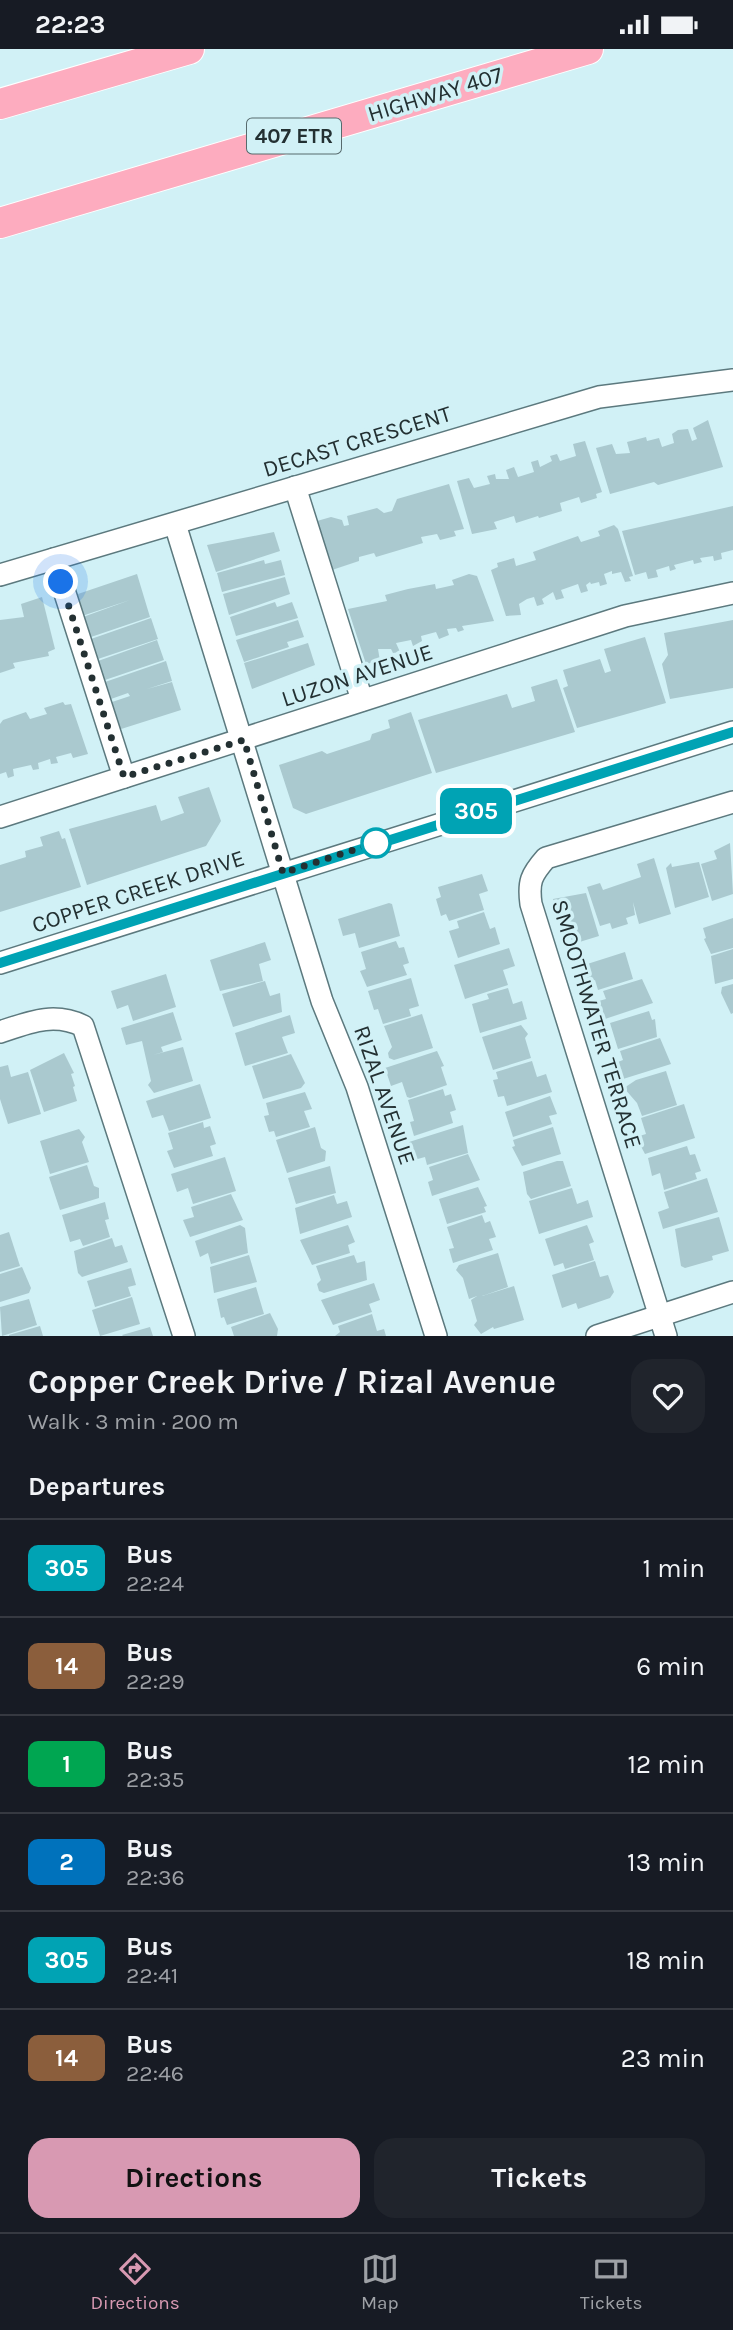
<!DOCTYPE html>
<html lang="en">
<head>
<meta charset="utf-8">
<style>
	:root { --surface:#171b24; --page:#20242c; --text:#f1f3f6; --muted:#9ea1a6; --line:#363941; --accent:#d899b2 }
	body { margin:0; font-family:Karla,sans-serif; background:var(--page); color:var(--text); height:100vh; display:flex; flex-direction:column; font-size:26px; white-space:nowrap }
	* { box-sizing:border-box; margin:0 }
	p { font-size:23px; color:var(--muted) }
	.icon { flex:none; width:38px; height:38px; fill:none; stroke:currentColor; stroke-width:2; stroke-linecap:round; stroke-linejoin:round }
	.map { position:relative; height:1287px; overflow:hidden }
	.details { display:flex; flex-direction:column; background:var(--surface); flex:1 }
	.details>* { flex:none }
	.badge { padding:0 14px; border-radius:10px; font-size:24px; line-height:46px }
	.you { position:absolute; width:35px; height:35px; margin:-18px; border:5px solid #fff; border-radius:50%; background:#1a73e8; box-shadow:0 0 0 10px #1a73e833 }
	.map>.badge { position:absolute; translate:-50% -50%; box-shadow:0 0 0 4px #fff }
	h2 { padding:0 28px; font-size:26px; line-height:63px }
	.round { display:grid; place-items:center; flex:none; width:74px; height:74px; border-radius:21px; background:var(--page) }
	.summary { display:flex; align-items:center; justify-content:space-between; height:119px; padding:0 28px }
	h1 { font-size:33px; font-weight:700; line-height:52px }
	.button { display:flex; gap:14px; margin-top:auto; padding:14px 28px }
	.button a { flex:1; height:80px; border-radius:21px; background:var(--accent); color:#111; font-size:28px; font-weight:700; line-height:80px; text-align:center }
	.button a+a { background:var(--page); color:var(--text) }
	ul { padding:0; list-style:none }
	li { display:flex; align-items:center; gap:21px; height:98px; padding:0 28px; border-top:2px solid var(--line) }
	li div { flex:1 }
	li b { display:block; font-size:26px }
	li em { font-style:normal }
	li .badge { min-width:77px; font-weight:700; text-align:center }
	.status { display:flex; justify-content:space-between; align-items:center; height:49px; padding:0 35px; background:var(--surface); direction:ltr }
	.status svg { height:19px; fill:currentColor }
	.tabs { display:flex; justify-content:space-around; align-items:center; height:98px; border-top:2px solid var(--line); background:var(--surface); font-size:19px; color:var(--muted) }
	.tabs a { display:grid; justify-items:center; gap:4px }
	.tabs .current { color:var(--accent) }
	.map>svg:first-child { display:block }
	.building { fill:#aac9cf }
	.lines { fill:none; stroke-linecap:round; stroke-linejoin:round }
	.minor-casing { stroke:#5c797e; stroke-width:24 }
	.highway-casing { stroke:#fff; stroke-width:32 }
	.minor { stroke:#fff; stroke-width:21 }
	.highway { stroke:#fdacbf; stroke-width:30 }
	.line-casing { stroke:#fff; stroke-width:16 }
	.line { stroke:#00a3b4; stroke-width:10 }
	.walk { stroke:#233032; stroke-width:7; stroke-dasharray:0 12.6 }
	.stop-dot { fill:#fff; stroke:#00a3b4; stroke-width:3.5 }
	.labels { text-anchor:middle; stroke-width:7; stroke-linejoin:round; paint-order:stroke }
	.shield { fill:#d1f1f6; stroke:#576a6d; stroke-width:2 }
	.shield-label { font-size:21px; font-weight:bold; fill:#233032 }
	.street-label { font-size:23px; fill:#233032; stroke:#d1f1f6 }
</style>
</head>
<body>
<div class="status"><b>22:23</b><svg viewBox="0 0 49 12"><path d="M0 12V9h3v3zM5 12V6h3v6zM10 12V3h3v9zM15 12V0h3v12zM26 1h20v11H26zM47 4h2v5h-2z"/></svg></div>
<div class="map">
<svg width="733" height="1287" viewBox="0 0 733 1287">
	<rect width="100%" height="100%" fill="#d1f1f6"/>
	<g class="building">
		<path d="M 708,371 L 723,418 L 658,436 L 654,433 L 610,445 L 596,399 L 612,395 L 616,405 L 630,404 L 627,393 L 646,388 L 647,392 L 659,389 L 662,398 L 674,394 L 672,385 L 678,381 L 688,380 L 692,392 L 697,390 L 693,379 Z"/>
		<path d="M 585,392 L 602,443 L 596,445 L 597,449 L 581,454 L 579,448 L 560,454 L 562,462 L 539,469 L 538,467 L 516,474 L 514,467 L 494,473 L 497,480 L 472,485 L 457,432 L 469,429 L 474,439 L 490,435 L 487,427 L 495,425 L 496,430 L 509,430 L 506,421 L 514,418 L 518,428 L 534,423 L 531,413 L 538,411 L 540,418 L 552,412 L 550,407 L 557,405 L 560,412 L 576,407 L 573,395 Z"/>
		<path d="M 449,435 L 464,480 L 454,482 L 456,487 L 440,491 L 437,485 L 421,488 L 423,494 L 376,508 L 374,504 L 359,508 L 359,512 L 332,521 L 317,472 L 331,468 L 342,471 L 344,477 L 349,476 L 347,467 L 377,459 L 384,464 L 392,462 L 397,450 Z"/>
		<path d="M 733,457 L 733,501 L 721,504 L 722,510 L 714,512 L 713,507 L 700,509 L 702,513 L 694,515 L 693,511 L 674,516 L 676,520 L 670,522 L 669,517 L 656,521 L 658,528 L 648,530 L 646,523 L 635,526 L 622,482 Z"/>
		<path d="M 614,476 L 618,480 L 633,527 L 629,528 L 631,532 L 625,533 L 621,523 L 612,525 L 612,522 L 604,525 L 607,535 L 600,537 L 599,533 L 591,535 L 590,533 L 586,536 L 588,542 L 581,544 L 578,535 L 561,541 L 564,549 L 556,551 L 553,543 L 542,550 L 544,555 L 537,557 L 534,548 L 527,550 L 519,555 L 521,566 L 506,567 L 491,521 L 498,518 L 497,514 L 514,509 L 516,517 L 536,511 L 533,503 L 578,487 L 581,493 L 600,487 L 598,482 Z"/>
		<path d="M 274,483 L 280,502 L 216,523 L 207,496 Z"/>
		<path d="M 264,511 L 265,515 L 281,511 L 285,526 L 222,543 L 217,524 Z"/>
		<path d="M 137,525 L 150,568 L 91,588 L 83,568 L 130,551 L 82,567 L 75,546 Z"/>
		<path d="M 469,525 L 477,527 L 494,572 L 462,577 L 464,581 L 458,583 L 456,579 L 447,580 L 449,586 L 439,590 L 436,583 L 421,587 L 422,592 L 413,597 L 411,591 L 396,594 L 400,603 L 393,604 L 391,600 L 378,600 L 380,612 L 366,615 L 348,560 L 387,552 L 385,546 L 408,540 L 435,535 L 436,540 L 454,536 L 452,531 Z"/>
		<path d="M 285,528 L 290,545 L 229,566 L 223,545 Z"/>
		<path d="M 42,548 L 55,600 L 48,603 L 49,607 L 13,614 L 15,619 L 0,624 L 0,571 L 24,568 L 21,555 Z"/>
		<path d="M 275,553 L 277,558 L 292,553 L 298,569 L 236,587 L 230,568 Z"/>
		<path d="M 151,569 L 158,590 L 98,610 L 91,590 Z"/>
		<path d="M 298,571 L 304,588 L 287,593 L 289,598 L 244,613 L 236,591 Z"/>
		<path d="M 733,571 L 733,639 L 670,650 L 662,615 L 668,606 L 664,584 Z"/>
		<path d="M 645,588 L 666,654 L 577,679 L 563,639 L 568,637 L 563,621 L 600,610 L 605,624 L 611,622 L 604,600 Z"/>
		<path d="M 157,591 L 164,611 L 105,631 L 98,612 Z"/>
		<path d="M 308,594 L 315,616 L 252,640 L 244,614 Z"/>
		<path d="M 166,612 L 172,632 L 147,640 L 172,633 L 181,661 L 118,681 L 109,654 L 130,647 L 128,644 L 111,650 L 105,633 Z"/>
		<path d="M 557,630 L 575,683 L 436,724 L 418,671 L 507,645 L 512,659 L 535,652 L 531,638 Z"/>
		<path d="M 63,653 L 65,656 L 71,655 L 88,705 L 73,709 L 71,704 L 56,708 L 58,714 L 51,715 L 50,710 L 38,714 L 39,720 L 33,721 L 31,716 L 13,720 L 14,727 L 8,729 L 6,723 L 0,725 L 0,675 L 3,671 L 26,663 L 30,670 L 47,665 L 44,659 Z"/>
		<path d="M 411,663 L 432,724 L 306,765 L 293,759 L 279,716 L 322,702 L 327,705 L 370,691 L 372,685 L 390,679 L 388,671 Z"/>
		<path d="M 209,738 L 221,772 L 206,797 L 87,836 L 69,780 L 156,756 L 161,772 L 184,764 L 178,748 Z"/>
		<path d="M 59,782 L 62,790 L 65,789 L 81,838 L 0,863 L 0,816 L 26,808 L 25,802 L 43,797 L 40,788 Z"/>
		<path d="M 730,794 L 733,845 L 712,852 L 701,815 L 717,810 L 714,802 Z"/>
		<path d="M 654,809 L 671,865 L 639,875 L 633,853 L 635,866 L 626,869 L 628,875 L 612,880 L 610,874 L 600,877 L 587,838 L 600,834 L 603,841 L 641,828 L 637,815 Z"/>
		<path d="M 699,813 L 709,848 L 675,859 L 666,819 L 671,814 L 672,818 Z"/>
		<path d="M 482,825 L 488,842 L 479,845 L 484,861 L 449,872 L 446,865 L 441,867 L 436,850 L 441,848 L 438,838 Z"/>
		<path d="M 586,844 L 599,887 L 573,895 L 566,875 L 561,876 L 553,850 Z"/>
		<path d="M 389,854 L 392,855 L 400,887 L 359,899 L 355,884 L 343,887 L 338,870 Z"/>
		<path d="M 484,863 L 490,880 L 495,878 L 500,895 L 458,909 L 449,882 L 459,879 L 457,872 Z"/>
		<path d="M 733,869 L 733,899 L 711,905 L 704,890 L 706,889 L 703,879 Z"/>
		<path d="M 396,892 L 399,899 L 404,898 L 409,914 L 403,916 L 407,926 L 367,938 L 360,922 L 366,920 L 361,903 Z"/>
		<path d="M 265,893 L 271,911 L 259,915 L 263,932 L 220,942 L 210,911 Z"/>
		<path d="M 509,899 L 515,917 L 503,921 L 508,936 L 465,950 L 454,916 Z"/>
		<path d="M 733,900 L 733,930 L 715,935 L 711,907 Z"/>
		<path d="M 625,903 L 633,930 L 598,941 L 595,931 L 586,934 L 581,917 Z"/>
		<path d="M 166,925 L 176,958 L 133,972 L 128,956 L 117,960 L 111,942 Z"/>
		<path d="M 411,929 L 419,957 L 409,960 L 411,967 L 383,975 L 378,960 L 374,961 L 368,942 Z"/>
		<path d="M 642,930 L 653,954 L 602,971 L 595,953 L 606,950 L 603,942 Z"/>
		<path d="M 265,932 L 270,947 L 280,944 L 282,963 L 233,978 L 222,945 Z"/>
		<path d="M 733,935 L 733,964 L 731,965 L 721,944 L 722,938 Z"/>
		<path d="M 508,939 L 513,955 L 522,952 L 527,970 L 480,984 L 472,955 L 489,950 L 487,945 Z"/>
		<path d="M 649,962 L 652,971 L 655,970 L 657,988 L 618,1000 L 610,974 Z"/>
		<path d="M 173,963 L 182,991 L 161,998 L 163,1003 L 153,1006 L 183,998 L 193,1032 L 154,1044 L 148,1036 L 151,1032 L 142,992 L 126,996 L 121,979 Z"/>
		<path d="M 422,965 L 433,999 L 394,1011 L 389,1009 L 388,1004 L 392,998 L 384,977 Z"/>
		<path d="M 290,966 L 295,984 L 282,988 L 288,1004 L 245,1017 L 235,984 Z"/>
		<path d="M 521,976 L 528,985 L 525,989 L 531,1009 L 493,1021 L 482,988 Z"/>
		<path d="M 660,989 L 671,1015 L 623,1030 L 618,1013 L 623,1011 L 620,1002 Z"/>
		<path d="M 437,1002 L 444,1017 L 441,1018 L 447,1036 L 410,1049 L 407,1048 L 402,1033 L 391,1037 L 385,1019 Z"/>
		<path d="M 64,1004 L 74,1024 L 71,1025 L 75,1037 L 73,1038 L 77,1052 L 44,1063 L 30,1021 Z"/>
		<path d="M 291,1005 L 305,1034 L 301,1039 L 263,1050 L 252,1017 Z"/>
		<path d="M 532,1012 L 537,1028 L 546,1025 L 552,1043 L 507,1057 L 504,1047 L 498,1048 L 493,1031 L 498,1030 L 496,1023 Z"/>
		<path d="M 8,1016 L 11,1028 L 28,1023 L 41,1065 L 8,1075 L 0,1050 L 0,1018 Z"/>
		<path d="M 666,1022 L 677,1056 L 642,1067 L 637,1054 L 624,1039 L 636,1031 Z"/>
		<path d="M 200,1035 L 211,1069 L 169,1082 L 163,1066 L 152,1069 L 146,1052 Z"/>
		<path d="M 443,1040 L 445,1047 L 451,1045 L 456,1061 L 450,1063 L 453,1074 L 414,1087 L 410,1073 L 414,1072 L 408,1051 Z"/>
		<path d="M 305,1043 L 312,1060 L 304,1062 L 310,1078 L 276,1088 L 274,1082 L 269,1083 L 264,1067 L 269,1066 L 266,1054 Z"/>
		<path d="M 550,1047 L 557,1065 L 549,1067 L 552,1075 L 513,1088 L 505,1063 Z"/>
		<path d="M 684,1055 L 695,1089 L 645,1105 L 636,1088 L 646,1085 L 641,1069 Z"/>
		<path d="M 203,1073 L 204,1079 L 210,1077 L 216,1095 L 210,1097 L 213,1107 L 174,1119 L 167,1102 L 173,1100 L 168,1084 Z"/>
		<path d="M 463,1076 L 468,1104 L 427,1116 L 425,1108 L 414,1111 L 409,1093 Z"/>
		<path d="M 315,1078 L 321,1099 L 326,1102 L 325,1112 L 287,1124 L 276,1091 Z"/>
		<path d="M 553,1078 L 561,1105 L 522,1117 L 512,1098 L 515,1097 L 513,1091 Z"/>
		<path d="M 79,1080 L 85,1088 L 82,1093 L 89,1113 L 50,1125 L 40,1092 Z"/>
		<path d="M 687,1097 L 690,1106 L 695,1105 L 701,1122 L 695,1124 L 697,1130 L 664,1141 L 660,1124 L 652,1127 L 648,1109 Z"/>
		<path d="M 468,1105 L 480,1131 L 432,1147 L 428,1133 L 433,1131 L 429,1118 Z"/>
		<path d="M 225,1108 L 236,1142 L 193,1155 L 188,1139 L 177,1143 L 171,1125 Z"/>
		<path d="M 557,1112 L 563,1112 L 571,1137 L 531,1150 L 527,1145 L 523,1123 Z"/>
		<path d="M 87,1116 L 94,1137 L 99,1139 L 99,1149 L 60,1161 L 49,1128 Z"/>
		<path d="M 330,1117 L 336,1144 L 296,1155 L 288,1129 Z"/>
		<path d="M 707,1129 L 718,1163 L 663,1180 L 658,1163 L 669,1159 L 664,1143 Z"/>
		<path d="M 478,1138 L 487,1157 L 484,1158 L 486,1163 L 447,1175 L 439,1150 Z"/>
		<path d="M 572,1139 L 577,1155 L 588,1151 L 593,1168 L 539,1185 L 529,1152 Z"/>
		<path d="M 231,1145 L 243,1171 L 190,1188 L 183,1171 L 194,1168 L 191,1158 Z"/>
		<path d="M 334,1146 L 337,1155 L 347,1152 L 352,1168 L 300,1185 L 295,1159 Z"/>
		<path d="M 105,1153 L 109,1170 L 105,1171 L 110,1188 L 83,1197 L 80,1190 L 70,1193 L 62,1166 Z"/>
		<path d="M 482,1166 L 485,1174 L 490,1172 L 496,1188 L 489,1190 L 493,1201 L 453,1214 L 449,1200 L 454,1199 L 447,1178 Z"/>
		<path d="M 719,1168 L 729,1202 L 712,1207 L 713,1211 L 685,1219 L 681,1217 L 675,1180 Z"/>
		<path d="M 240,1176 L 245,1179 L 248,1204 L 211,1215 L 208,1204 L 200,1208 L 195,1192 Z"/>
		<path d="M 348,1176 L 355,1193 L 348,1196 L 350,1204 L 312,1216 L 300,1191 Z"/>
		<path d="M 587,1176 L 594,1193 L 589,1195 L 594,1211 L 565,1220 L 563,1214 L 554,1217 L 545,1190 Z"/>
		<path d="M 9,1183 L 20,1217 L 0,1223 L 0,1186 Z"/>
		<path d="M 112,1189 L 115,1198 L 122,1196 L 128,1213 L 82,1228 L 78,1224 L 74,1202 Z"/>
		<path d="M 498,1204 L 508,1238 L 482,1247 L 514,1237 L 524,1271 L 494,1280 L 493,1278 L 481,1285 L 474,1276 L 477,1272 L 471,1251 L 477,1247 L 469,1250 L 463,1229 L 456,1221 L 459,1216 Z"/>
		<path d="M 249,1206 L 257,1233 L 214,1244 L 210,1218 Z"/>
		<path d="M 354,1206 L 357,1214 L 365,1212 L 367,1231 L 324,1244 L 319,1242 L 317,1235 L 321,1231 L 316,1217 Z"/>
		<path d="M 595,1212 L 600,1228 L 608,1226 L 614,1243 L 610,1249 L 578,1260 L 576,1254 L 562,1259 L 552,1226 Z"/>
		<path d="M 22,1218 L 31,1239 L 29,1244 L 0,1253 L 0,1225 Z"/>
		<path d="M 131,1219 L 136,1236 L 128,1238 L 131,1247 L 95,1258 L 87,1232 Z"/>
		<path d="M 374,1234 L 380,1251 L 369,1255 L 372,1263 L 333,1276 L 321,1251 Z"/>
		<path d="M 256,1238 L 264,1265 L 227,1276 L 224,1268 L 221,1269 L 217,1250 Z"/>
		<path d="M 132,1248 L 140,1275 L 100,1287 L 92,1261 Z"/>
		<path d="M 29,1250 L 37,1276 L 2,1287 L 0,1258 Z"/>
		<path d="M 270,1264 L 278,1280 L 277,1287 L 234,1287 L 231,1278 Z"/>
		<path d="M 372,1265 L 377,1282 L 384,1280 L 386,1287 L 335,1287 L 340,1283 L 338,1277 Z"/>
		<path d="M 40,1277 L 43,1287 L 9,1287 L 9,1286 Z"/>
		<path d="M 150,1278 L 153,1287 L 123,1287 L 122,1286 Z"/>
	</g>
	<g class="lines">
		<g class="minor-casing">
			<g id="minor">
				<path d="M 295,438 L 362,651"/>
				<path d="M 175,475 L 322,952 L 357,1038 L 436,1287"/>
				<path d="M 54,510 L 124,728"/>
				<path d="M 0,526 L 599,348 L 733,331"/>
				<path d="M 0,768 L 625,567 L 733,544"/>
				<path d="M 0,914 L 733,683"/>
				<path d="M 0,983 C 30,973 54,963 83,977 L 184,1287"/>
				<path d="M 597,1287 L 733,1243"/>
				<path d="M 666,1287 L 531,855 C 528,833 531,826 546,809 L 733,753"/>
			</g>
		</g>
		<g class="highway-casing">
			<g id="highway">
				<path d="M 0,55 L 189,0"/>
				<path d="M 0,174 L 588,0"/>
			</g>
		</g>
		<use href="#minor" class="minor"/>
		<use href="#highway" class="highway"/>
	</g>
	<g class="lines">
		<g class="line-casing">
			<path id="line" d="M 0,914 L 733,683"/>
		</g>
		<use href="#line" class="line"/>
		<path class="walk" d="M 61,533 L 124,728 L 244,691 L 283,824 L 387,790 L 376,794"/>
	</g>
	<circle class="stop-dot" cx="376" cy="794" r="14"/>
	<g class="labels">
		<rect class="shield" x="247" y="69.5" width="94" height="35" rx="5"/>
		<g class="shield-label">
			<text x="294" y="94">407 ETR</text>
		</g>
		<g class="street-label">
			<text transform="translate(435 45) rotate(-17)" y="8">HIGHWAY 407</text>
			<text transform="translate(357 392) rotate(-17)" y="8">DECAST CRESCENT</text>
			<text transform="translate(357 626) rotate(-18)" y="8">LUZON AVENUE</text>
			<text transform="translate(138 842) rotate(-18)" y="8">COPPER CREEK DRIVE</text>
			<text transform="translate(597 975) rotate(73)" y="8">SMOOTHWATER TERRACE</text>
			<text transform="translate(385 1046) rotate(71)" y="8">RIZAL AVENUE</text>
		</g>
	</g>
</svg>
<div class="you" style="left:61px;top:533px"></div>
<b class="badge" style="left:476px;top:762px;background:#00a3b4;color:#fff">305</b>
</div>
<section class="details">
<div class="summary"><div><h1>Copper Creek Drive / Rizal Avenue</h1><p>Walk · 3 min · 200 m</p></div><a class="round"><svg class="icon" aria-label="heart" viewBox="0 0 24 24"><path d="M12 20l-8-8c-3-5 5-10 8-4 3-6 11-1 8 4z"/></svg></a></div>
<h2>Departures</h2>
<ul>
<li><span class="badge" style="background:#00a3b4;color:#fff">305</span><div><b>Bus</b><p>22:24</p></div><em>1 min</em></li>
<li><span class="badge" style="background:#8b5e3c;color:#fff">14</span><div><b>Bus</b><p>22:29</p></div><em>6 min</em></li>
<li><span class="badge" style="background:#00a651;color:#fff">1</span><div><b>Bus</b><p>22:35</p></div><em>12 min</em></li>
<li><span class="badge" style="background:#0072bc;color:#fff">2</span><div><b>Bus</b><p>22:36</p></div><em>13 min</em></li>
<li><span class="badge" style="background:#00a3b4;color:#fff">305</span><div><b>Bus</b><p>22:41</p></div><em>18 min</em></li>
<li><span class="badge" style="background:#8b5e3c;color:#fff">14</span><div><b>Bus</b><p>22:46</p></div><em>23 min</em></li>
</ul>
<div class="button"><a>Directions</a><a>Tickets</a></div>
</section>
<nav class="tabs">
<a class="current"><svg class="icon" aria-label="directions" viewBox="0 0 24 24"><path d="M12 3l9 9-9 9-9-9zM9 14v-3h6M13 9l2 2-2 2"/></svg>Directions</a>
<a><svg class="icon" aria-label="map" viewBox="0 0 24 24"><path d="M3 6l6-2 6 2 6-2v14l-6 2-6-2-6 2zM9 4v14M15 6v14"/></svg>Map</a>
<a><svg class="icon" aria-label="tickets" viewBox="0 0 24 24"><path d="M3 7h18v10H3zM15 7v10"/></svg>Tickets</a>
</nav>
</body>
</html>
